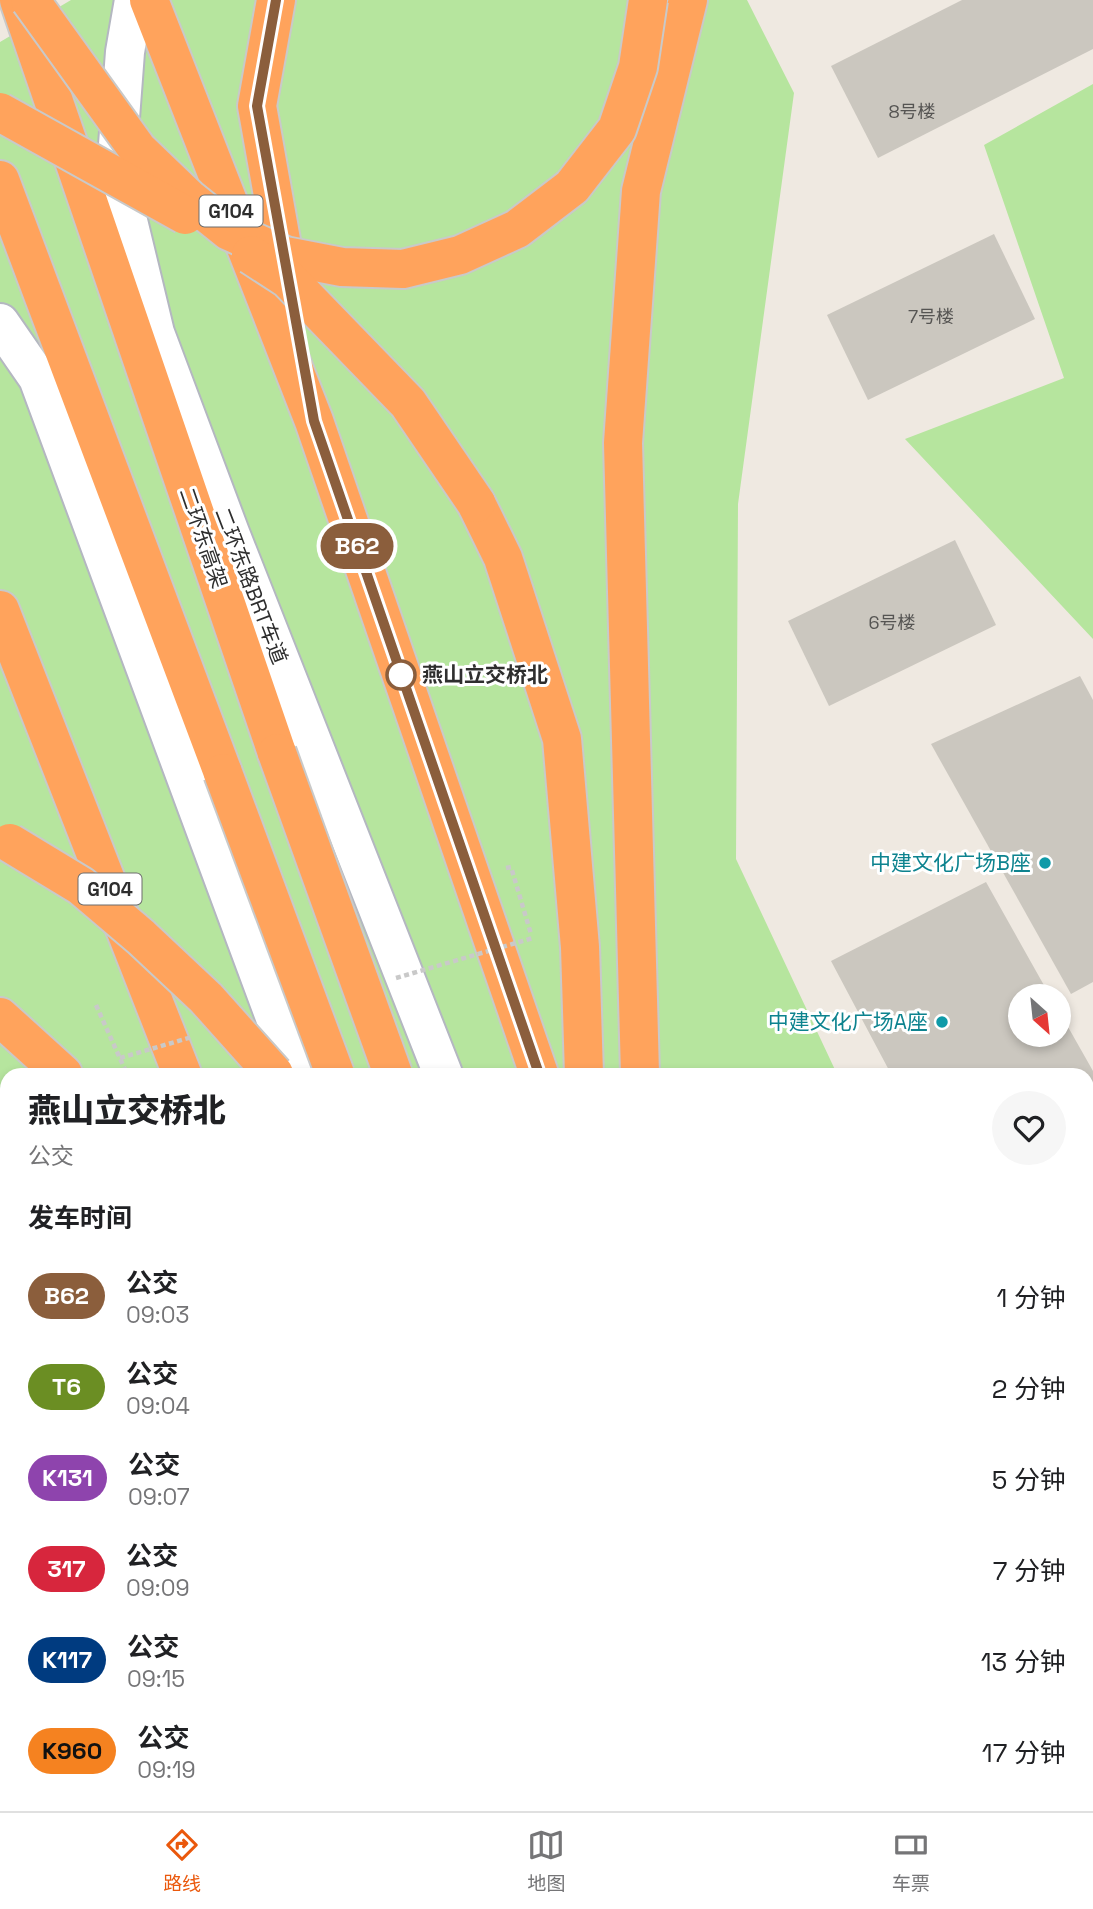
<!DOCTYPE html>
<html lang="zh">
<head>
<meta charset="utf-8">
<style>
	:root { --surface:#fff; --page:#f6f6f6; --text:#202124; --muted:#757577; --line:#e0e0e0; --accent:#ea580c }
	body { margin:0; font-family:"Space Grotesk","Noto Sans SC",sans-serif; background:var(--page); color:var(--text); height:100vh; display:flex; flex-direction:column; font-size:26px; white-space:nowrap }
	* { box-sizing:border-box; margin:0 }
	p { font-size:23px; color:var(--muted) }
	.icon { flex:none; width:38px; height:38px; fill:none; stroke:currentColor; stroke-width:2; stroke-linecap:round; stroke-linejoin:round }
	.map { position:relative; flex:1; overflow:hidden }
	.details { position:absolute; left:0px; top:1068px; width:1094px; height:744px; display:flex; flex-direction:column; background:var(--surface); border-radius:21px 21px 0 0; box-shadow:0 4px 10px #0003 }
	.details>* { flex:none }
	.badge { padding:0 14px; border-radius:23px; font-size:24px; line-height:46px }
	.needle { width:46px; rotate:153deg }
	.tools { position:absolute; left:1008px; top:984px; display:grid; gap:14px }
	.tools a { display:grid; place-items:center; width:63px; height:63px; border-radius:50%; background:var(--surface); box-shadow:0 4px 10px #0003; font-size:35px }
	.map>.badge { position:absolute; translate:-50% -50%; box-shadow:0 0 0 4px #fff }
	h2 { padding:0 28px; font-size:26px; line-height:63px }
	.round { display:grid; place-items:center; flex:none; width:74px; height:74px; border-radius:37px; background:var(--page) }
	.overview { display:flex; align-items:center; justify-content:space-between; height:119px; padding:0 28px }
	h1 { font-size:33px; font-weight:800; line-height:52px }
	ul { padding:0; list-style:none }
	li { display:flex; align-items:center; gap:21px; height:91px; padding:0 28px }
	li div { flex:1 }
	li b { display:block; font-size:26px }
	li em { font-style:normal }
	li .badge { min-width:77px; font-weight:700; text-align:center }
	.tab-bar { display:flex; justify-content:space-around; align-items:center; height:98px; border-top:2px solid var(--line); background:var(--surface); font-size:19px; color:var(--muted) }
	.tab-bar a { display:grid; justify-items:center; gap:4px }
	.tab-bar .current { color:var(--accent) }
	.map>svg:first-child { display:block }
	.park { fill:#b6e59e }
	.building { fill:#cbc7bf }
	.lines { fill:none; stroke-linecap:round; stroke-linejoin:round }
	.minor-casing { stroke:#b4b7c1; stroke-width:42 }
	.major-casing { stroke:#c9c9c9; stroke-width:42 }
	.highway-casing { stroke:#c9c9c9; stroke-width:42 }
	.path { stroke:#c9c9c9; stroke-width:4.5; stroke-dasharray:5 3.5; stroke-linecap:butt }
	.minor { stroke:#fff; stroke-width:38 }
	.major { stroke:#f2d163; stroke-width:38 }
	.highway { stroke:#ffa35c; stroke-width:38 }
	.highway-bridge-casing { stroke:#c9c9c9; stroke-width:42; stroke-linecap:butt }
	.path-bridge { stroke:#c9c9c9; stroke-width:4.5; stroke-dasharray:5 3.5; stroke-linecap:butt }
	.highway-bridge { stroke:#ffa35c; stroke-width:38 }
	.line-casing { stroke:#fff; stroke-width:16 }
	.line { stroke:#8b5e3c; stroke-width:10 }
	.stop-dot { fill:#fff; stroke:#8b5e3c; stroke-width:3.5 }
	.culture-dot { fill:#0f9aa8; stroke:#fff; stroke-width:2.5 }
	.labels { text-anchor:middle; stroke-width:6; stroke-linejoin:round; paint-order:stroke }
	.number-label { font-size:18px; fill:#555452 }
	.shield { fill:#fff; stroke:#6d6d6d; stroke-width:2 }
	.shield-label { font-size:19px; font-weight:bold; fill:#2e2e2e }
	.street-label { font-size:21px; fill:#2e2e2e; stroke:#fff }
	.stop-label { font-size:21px; font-weight:bold; fill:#2e2e2e; stroke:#fff; text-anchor:start }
	.culture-label { font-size:21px; fill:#0d838f; stroke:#fff; text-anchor:end }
</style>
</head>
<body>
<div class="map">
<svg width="1093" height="1811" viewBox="0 0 1093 1811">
	<rect width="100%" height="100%" fill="#efe9e1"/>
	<g class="park">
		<path d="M 71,0 L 747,0 L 794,93 L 738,504 L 736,859 L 837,1074 L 7,1074 L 7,1238 L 0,1227 L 0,42 Z"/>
		<path d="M 1093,84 L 1093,639 L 905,439 L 1064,378 L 984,145 Z"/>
	</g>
	<g class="building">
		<path d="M 962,0 L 1093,0 L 1093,49 L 878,158 L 831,66 Z"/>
		<path d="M 994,234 L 1035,319 L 868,400 L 827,315 Z"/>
		<path d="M 955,540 L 996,625 L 829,706 L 788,621 Z"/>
		<path d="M 1080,676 L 1093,700 L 1093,982 L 1071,994 L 931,744 Z"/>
		<path d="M 986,882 L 1050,996 L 1020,996 L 1020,1034 L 1059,1034 L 1059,1011 L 1093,1071 L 1093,1165 L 1087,1168 L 1087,1074 L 891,1074 L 831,961 Z"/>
		<path d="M 1093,1538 L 1093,1659 L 1087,1647 L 1087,1542 Z"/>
		<path d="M 7,1565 L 7,1700 L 0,1704 L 0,1569 Z"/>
	</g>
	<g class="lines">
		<g class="minor-casing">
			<g id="minor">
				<path d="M 134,0 L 125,52 L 116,171 L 155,333 L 230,533 L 443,1074"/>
				<path d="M 0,323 L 38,378 L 296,1074"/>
				<path d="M 0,1249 L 7,1259"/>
				<path d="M 1087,1688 L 1093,1699"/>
				<path d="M 270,1804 L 272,1811"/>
				<path d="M 631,1804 L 634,1811"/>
			</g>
		</g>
		<g class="major-casing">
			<g id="major">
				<path d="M 1087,1414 L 1093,1410"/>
				<path d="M 308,1811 L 322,1804"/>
			</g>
		</g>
		<g class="highway-casing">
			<g id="highway">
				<path d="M 19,0 L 277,753"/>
				<path d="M 149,0 L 314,421 L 539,1074"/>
				<path d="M 276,0 L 257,106 L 289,285"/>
				<path d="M 0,180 L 223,773"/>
				<path d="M 476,503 L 503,558 L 562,739 L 580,947 L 584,1074"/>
				<path d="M 0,610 L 182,1074"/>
				<path d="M 0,1017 L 63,1074"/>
				<path d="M 640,1074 L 623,443 L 641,191 L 688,0"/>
				<path d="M 471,1804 L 474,1811"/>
				<path d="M 540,1804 L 543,1811"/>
				<path d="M 596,1804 L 598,1811"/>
				<path d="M 658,1804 L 660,1811"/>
				<path d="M 718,1804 L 721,1811"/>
				<path d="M 781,1804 L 783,1811"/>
			</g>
		</g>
		<g class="path">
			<path d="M 506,868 L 511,867 L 531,934"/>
			<path d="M 96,1005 L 127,1074"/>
		</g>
		<use href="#minor" class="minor"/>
		<use href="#major" class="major"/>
		<use href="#highway" class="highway"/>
		<g class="highway-bridge-casing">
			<g id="highway-bridge">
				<path d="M 30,0 L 138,150 L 188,198 L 229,231 L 285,256 L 342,267 L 403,269 L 460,255 L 517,229 L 572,187 L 617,129 L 638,67 L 648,0"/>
				<path d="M 0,112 L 185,215"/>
				<path d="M 251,255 L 288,279 L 408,403 L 476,503"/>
				<path d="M 277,753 L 393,1074"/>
				<path d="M 223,773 L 335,1074"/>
				<path d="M 10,843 L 81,886 L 141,937 L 206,998 L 274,1074"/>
			</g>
		</g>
		<g class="path-bridge">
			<path d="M 396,978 L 533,938"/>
			<path d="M 120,1058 L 192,1037"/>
		</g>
		<use href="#highway-bridge" class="highway-bridge"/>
	</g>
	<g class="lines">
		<g class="line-casing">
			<path id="line" d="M 276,0 L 257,106 L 314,421 L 539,1074"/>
		</g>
		<use href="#line" class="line"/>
	</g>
	<circle class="stop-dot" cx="401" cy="675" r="14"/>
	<g class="culture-dot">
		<circle cx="1045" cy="863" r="7"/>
		<circle cx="942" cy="1022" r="7"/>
	</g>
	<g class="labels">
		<g class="number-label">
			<text x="912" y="118">8号楼</text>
			<text x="931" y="323">7号楼</text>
			<text x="892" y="629">6号楼</text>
		</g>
		<g class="shield">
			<rect x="199.5" y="195.5" width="63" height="31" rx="5"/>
			<rect x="78.5" y="873.5" width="63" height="31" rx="5"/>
		</g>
		<g class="shield-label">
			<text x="231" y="218">G104</text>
			<text x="110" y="896">G104</text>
		</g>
		<g class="street-label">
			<text transform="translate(203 538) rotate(71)" y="7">二环东高架</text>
			<text transform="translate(251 586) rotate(69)" y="7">二环东路BRT车道</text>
		</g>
		<g class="stop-label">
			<text x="422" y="682">燕山立交桥北</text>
		</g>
		<g class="culture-label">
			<text x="1031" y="870">中建文化广场B座</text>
			<text x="928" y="1029">中建文化广场A座</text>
		</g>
	</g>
</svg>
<div class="tools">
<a><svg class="needle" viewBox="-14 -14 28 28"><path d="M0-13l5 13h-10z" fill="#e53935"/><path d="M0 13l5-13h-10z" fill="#757577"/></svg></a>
</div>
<b class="badge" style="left:357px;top:546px;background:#8b5e3c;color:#fff">B62</b>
<section class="details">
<div class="overview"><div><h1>燕山立交桥北</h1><p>公交</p></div><a class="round"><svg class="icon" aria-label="heart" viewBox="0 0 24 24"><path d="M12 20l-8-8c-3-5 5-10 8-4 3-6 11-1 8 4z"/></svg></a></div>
<h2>发车时间</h2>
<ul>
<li><span class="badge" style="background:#8b5e3c;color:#fff">B62</span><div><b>公交</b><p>09:03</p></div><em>1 分钟</em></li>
<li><span class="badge" style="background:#6b8e23;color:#fff">T6</span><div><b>公交</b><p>09:04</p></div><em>2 分钟</em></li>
<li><span class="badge" style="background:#8e44ad;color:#fff">K131</span><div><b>公交</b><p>09:07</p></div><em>5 分钟</em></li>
<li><span class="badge" style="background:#d7263d;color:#fff">317</span><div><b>公交</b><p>09:09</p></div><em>7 分钟</em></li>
<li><span class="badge" style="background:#003b80;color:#fff">K117</span><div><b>公交</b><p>09:15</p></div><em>13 分钟</em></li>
<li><span class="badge" style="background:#f58220;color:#111">K960</span><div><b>公交</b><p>09:19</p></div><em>17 分钟</em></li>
</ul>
</section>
</div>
<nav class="tab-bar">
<a class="current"><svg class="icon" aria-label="directions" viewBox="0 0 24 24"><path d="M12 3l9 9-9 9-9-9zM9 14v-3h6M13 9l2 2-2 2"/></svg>路线</a>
<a><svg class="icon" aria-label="map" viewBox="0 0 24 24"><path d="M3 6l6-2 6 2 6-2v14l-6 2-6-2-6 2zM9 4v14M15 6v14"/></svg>地图</a>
<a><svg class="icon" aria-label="tickets" viewBox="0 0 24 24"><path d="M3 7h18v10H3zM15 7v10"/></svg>车票</a>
</nav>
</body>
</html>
